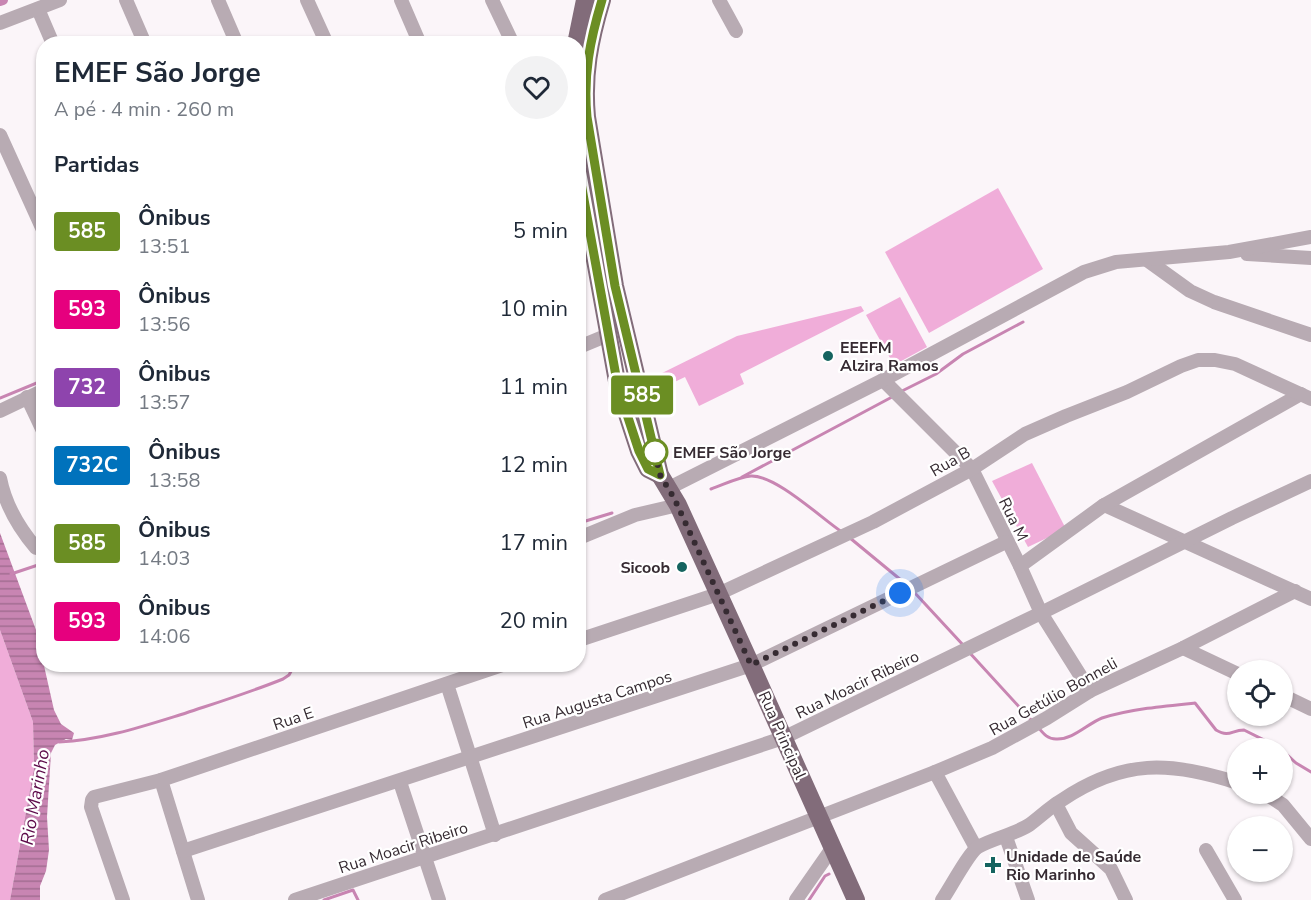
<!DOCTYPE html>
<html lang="pt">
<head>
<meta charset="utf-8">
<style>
	:root { --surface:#fff; --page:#f2f2f3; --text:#1f2937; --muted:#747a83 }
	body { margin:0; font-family:"Nunito Sans",sans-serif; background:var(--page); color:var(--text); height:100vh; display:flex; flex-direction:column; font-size:22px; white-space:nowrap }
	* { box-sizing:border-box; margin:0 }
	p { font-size:20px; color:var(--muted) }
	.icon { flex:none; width:33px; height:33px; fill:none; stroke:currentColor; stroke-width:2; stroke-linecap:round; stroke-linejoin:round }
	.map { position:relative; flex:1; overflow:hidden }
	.panel { position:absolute; left:36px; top:36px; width:550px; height:636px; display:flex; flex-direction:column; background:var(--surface); border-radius:24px; box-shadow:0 2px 4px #0004 }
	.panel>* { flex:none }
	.badge { padding:0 12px; border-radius:4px; font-size:21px; line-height:39px }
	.controls { position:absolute; left:1227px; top:660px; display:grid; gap:12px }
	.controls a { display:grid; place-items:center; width:66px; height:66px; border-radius:50%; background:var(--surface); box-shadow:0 2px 4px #0004; font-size:30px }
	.you { position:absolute; width:30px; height:30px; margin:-15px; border:4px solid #fff; border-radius:50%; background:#1a73e8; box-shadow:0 0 0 9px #1a73e833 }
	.map>.badge { position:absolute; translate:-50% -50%; box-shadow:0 0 0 3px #fff }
	h2 { padding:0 18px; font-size:22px; line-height:54px }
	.round { display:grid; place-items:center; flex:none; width:63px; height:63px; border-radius:32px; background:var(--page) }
	.overview { display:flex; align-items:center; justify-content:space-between; height:102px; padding:0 18px }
	h1 { font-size:28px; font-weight:700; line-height:45px }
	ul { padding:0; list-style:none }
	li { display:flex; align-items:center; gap:18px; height:78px; padding:0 18px }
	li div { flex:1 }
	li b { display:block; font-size:22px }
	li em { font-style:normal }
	li .badge { min-width:66px; font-weight:700; text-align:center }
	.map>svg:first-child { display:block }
	.green { fill:#f0add9 }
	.water { fill:url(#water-rules) }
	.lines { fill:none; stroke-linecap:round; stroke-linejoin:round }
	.stream { stroke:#c885b2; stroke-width:3 }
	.canal { stroke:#c885b2; stroke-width:10 }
	.minor { stroke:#b8abb3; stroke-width:14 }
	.major { stroke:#826c7a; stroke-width:18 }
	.line-casing { stroke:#fff; stroke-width:14 }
	.line { stroke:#6b8e23; stroke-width:9 }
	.walk { stroke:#362b32; stroke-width:6; stroke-dasharray:0 10.8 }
	.poi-dot { fill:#156460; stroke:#fff; stroke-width:2 }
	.stop-dot { fill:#fff; stroke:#6b8e23; stroke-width:3 }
	.labels { text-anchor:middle; stroke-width:4.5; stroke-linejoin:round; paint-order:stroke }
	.poi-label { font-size:16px; font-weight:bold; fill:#362b32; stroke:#fff; text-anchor:start }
	.stop-label { font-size:16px; font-weight:bold; fill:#362b32; stroke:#fff; text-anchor:start }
	.street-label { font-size:16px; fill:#362b32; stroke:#fff }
	.water-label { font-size:18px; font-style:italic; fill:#5d0b4a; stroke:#fff }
</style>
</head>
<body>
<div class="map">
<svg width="1311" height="900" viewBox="0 0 1311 900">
	<defs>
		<pattern id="water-rules" width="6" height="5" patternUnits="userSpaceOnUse" patternTransform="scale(1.5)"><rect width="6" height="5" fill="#c885b2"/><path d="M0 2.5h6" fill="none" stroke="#a36d91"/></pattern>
	</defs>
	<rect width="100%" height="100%" fill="#fbf5f9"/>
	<g class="green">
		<path d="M 998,188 L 1043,269 L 929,333 L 885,252 Z"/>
		<path d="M 900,297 L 927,347 L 894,365 L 866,315 Z"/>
		<path d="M 861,306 L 864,311 L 740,374 L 744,384 L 699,406 L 685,377 L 645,396 L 645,392 L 656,376 L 737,336 Z"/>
		<path d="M 1032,463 L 1066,529 L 1028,547 L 992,481 Z"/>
		<path d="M 0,630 L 33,722 L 34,768 L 10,900 L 0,900 Z"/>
	</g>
	<path class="water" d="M 0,533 L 36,630 L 54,710 L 61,724 L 74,733 L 72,740 L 66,739 L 55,745 L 51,753 L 47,817 L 49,850 L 46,871 L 40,886 L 40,900 L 10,900 L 34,768 L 33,722 L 0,630 Z"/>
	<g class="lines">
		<g class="stream">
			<path d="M 900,392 L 936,374 L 963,354 L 1023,322"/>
			<path d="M 0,398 L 44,380"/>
			<path d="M 742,477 L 892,397"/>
			<path d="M 711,489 C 723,485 738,477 751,476 C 776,475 821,518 842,532"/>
			<path d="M 579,523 L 612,513"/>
			<path d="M 850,538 L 907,585"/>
			<path d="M 11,574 L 44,563"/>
			<path d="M 914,592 L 964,646"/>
			<path d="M 968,651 L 1033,722"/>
			<path d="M 1037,726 C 1043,733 1047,739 1056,739 C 1073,740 1087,724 1102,718 C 1132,709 1164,706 1195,703 L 1216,730 C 1230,738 1231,730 1244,730 L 1280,748"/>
			<path d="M 59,742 C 103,740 144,726 186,713 C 219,702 251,692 283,679 L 289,675 L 295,664"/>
			<path d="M 1282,750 L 1296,763 L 1311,772"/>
			<path d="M 324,900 L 353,890 L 358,900"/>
			<path d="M 809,900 L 825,876 L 829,874"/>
		</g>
		<path class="canal" d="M 0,1 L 3,0"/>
		<g class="minor">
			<path d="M 126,0 L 145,44"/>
			<path d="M 218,0 L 237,44"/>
			<path d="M 307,0 L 327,44"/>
			<path d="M 401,0 L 420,44"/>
			<path d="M 492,0 L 513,44"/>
			<path d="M 719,0 L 736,31"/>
			<path d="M 38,9 L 53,44"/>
			<path d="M 0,23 L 60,0"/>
			<path d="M 0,135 L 44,232"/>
			<path d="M 1247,254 L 1311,258"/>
			<path d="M 1147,260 L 1190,291 L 1214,302 L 1311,335"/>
			<path d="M 579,347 L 608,335"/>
			<path d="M 883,380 L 972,469 L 1020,566 L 1041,613 L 1090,691"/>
			<path d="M 27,397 L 44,433"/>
			<path d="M 0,411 L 44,390"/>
			<path d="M 0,478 C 5,504 19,528 36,548 L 44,548"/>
			<path d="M 669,488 L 883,380 L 1084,272 L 1116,262 L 1229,252 L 1311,237"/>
			<path d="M 1104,505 L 1311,599"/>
			<path d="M 579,538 L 635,515 L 678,505"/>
			<path d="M 1020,566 L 1104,505 L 1301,394"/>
			<path d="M 579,640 L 718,594 L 873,522 L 972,469 L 1025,434 L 1066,416 L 1127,392 L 1181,366 L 1198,360 L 1215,360 L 1235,364 L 1311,399"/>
			<path d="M 1183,648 L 1238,674"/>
			<path d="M 447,684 L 495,835"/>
			<path d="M 1282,695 L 1311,709"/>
			<path d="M 935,772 L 976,848"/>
			<path d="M 161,780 L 198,900"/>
			<path d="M 400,782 L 439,900"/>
			<path d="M 1266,794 L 1283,805 L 1311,839"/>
			<path d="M 1056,804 L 1071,833 L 1111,869 L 1126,900"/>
			<path d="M 1006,837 L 1028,900"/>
			<path d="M 1206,850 L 1235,900"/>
			<path d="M 183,851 L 751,665 L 1006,542"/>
			<path d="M 123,900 L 91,807 L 92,800 L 94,797 L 161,780 L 505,664"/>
			<path d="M 295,900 L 783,738 L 1041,613 L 1232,518 L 1311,481"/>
			<path d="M 605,900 L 935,772 L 992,748 L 1047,718 L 1090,691 L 1183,648 L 1295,591"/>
			<path d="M 796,900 L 833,847"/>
			<path d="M 942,900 C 949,890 970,851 978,847 C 994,838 1013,835 1029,825 C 1040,817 1050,807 1062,800 C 1123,759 1170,761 1238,783"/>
		</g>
		<g class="major">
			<path d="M 602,0 C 590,40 583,75 587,117 L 615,286 L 660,475 L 678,505 L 751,665 L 856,900"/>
			<path d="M 576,44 L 585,0"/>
			<path d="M 579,172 L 618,387 L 639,451 L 648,469 L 660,475"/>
		</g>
	</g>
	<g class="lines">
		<g class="line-casing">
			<path id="line" d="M 579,172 L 618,387 L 639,451 L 648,469 L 660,475 L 615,286 L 587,117 C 583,75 590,40 602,0"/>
		</g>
		<use href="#line" class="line"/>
		<path class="walk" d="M 655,452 L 654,448 L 660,475 L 674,498 L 751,665 L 900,593"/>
	</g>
	<g class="poi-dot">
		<circle cx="828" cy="356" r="6"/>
		<circle cx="682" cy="567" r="6"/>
		<path d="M990 856h6v6h6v6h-6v6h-6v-6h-6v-6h6z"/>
	</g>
	<circle class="stop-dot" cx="655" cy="452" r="12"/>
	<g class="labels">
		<g class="poi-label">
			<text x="840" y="353">EEEFM<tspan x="840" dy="18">Alzira Ramos</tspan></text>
			<text x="670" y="573" text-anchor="end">Sicoob</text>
			<text x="1006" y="862">Unidade de Saúde<tspan x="1006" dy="18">Rio Marinho</tspan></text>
		</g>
		<g class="stop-label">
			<text x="673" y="458">EMEF São Jorge</text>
		</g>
		<g class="street-label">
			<text transform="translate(950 461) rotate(-30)" y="6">Rua B</text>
			<text transform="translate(1014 519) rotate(64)" y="6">Rua M</text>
			<text transform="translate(857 684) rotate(-26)" y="6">Rua Moacir Ribeiro</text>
			<text transform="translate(1053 696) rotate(-29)" y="6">Rua Getúlio Bonneli</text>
			<text transform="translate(597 699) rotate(-18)" y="6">Rua Augusta Campos</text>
			<text transform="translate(293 718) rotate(-19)" y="6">Rua E</text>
			<text transform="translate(783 735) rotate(66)" y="6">Rua Principal</text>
			<text transform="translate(403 847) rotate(-18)" y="6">Rua Moacir Ribeiro</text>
		</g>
		<g class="water-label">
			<text transform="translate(35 797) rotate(-80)" y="6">Rio Marinho</text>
		</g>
	</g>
</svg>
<div class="controls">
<a><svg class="icon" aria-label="locate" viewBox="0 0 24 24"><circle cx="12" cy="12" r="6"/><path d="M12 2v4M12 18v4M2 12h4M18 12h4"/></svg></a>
<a>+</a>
<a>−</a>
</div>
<div class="you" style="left:900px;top:593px"></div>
<b class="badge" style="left:642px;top:395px;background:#6b8e23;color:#fff">585</b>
<section class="panel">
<div class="overview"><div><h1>EMEF São Jorge</h1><p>A pé · 4 min · 260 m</p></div><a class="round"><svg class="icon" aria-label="heart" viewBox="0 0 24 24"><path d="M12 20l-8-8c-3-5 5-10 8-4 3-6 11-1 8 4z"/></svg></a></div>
<h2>Partidas</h2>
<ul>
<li><span class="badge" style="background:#6b8e23;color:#fff">585</span><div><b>Ônibus</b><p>13:51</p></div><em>5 min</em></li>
<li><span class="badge" style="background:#e6007e;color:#fff">593</span><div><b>Ônibus</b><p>13:56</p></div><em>10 min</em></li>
<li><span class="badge" style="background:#8e44ad;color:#fff">732</span><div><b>Ônibus</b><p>13:57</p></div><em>11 min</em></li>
<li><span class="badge" style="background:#0072bc;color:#fff">732C</span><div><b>Ônibus</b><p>13:58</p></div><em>12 min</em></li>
<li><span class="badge" style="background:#6b8e23;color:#fff">585</span><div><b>Ônibus</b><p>14:03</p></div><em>17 min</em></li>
<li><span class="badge" style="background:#e6007e;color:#fff">593</span><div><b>Ônibus</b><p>14:06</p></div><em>20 min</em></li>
</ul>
</section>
</div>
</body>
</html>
